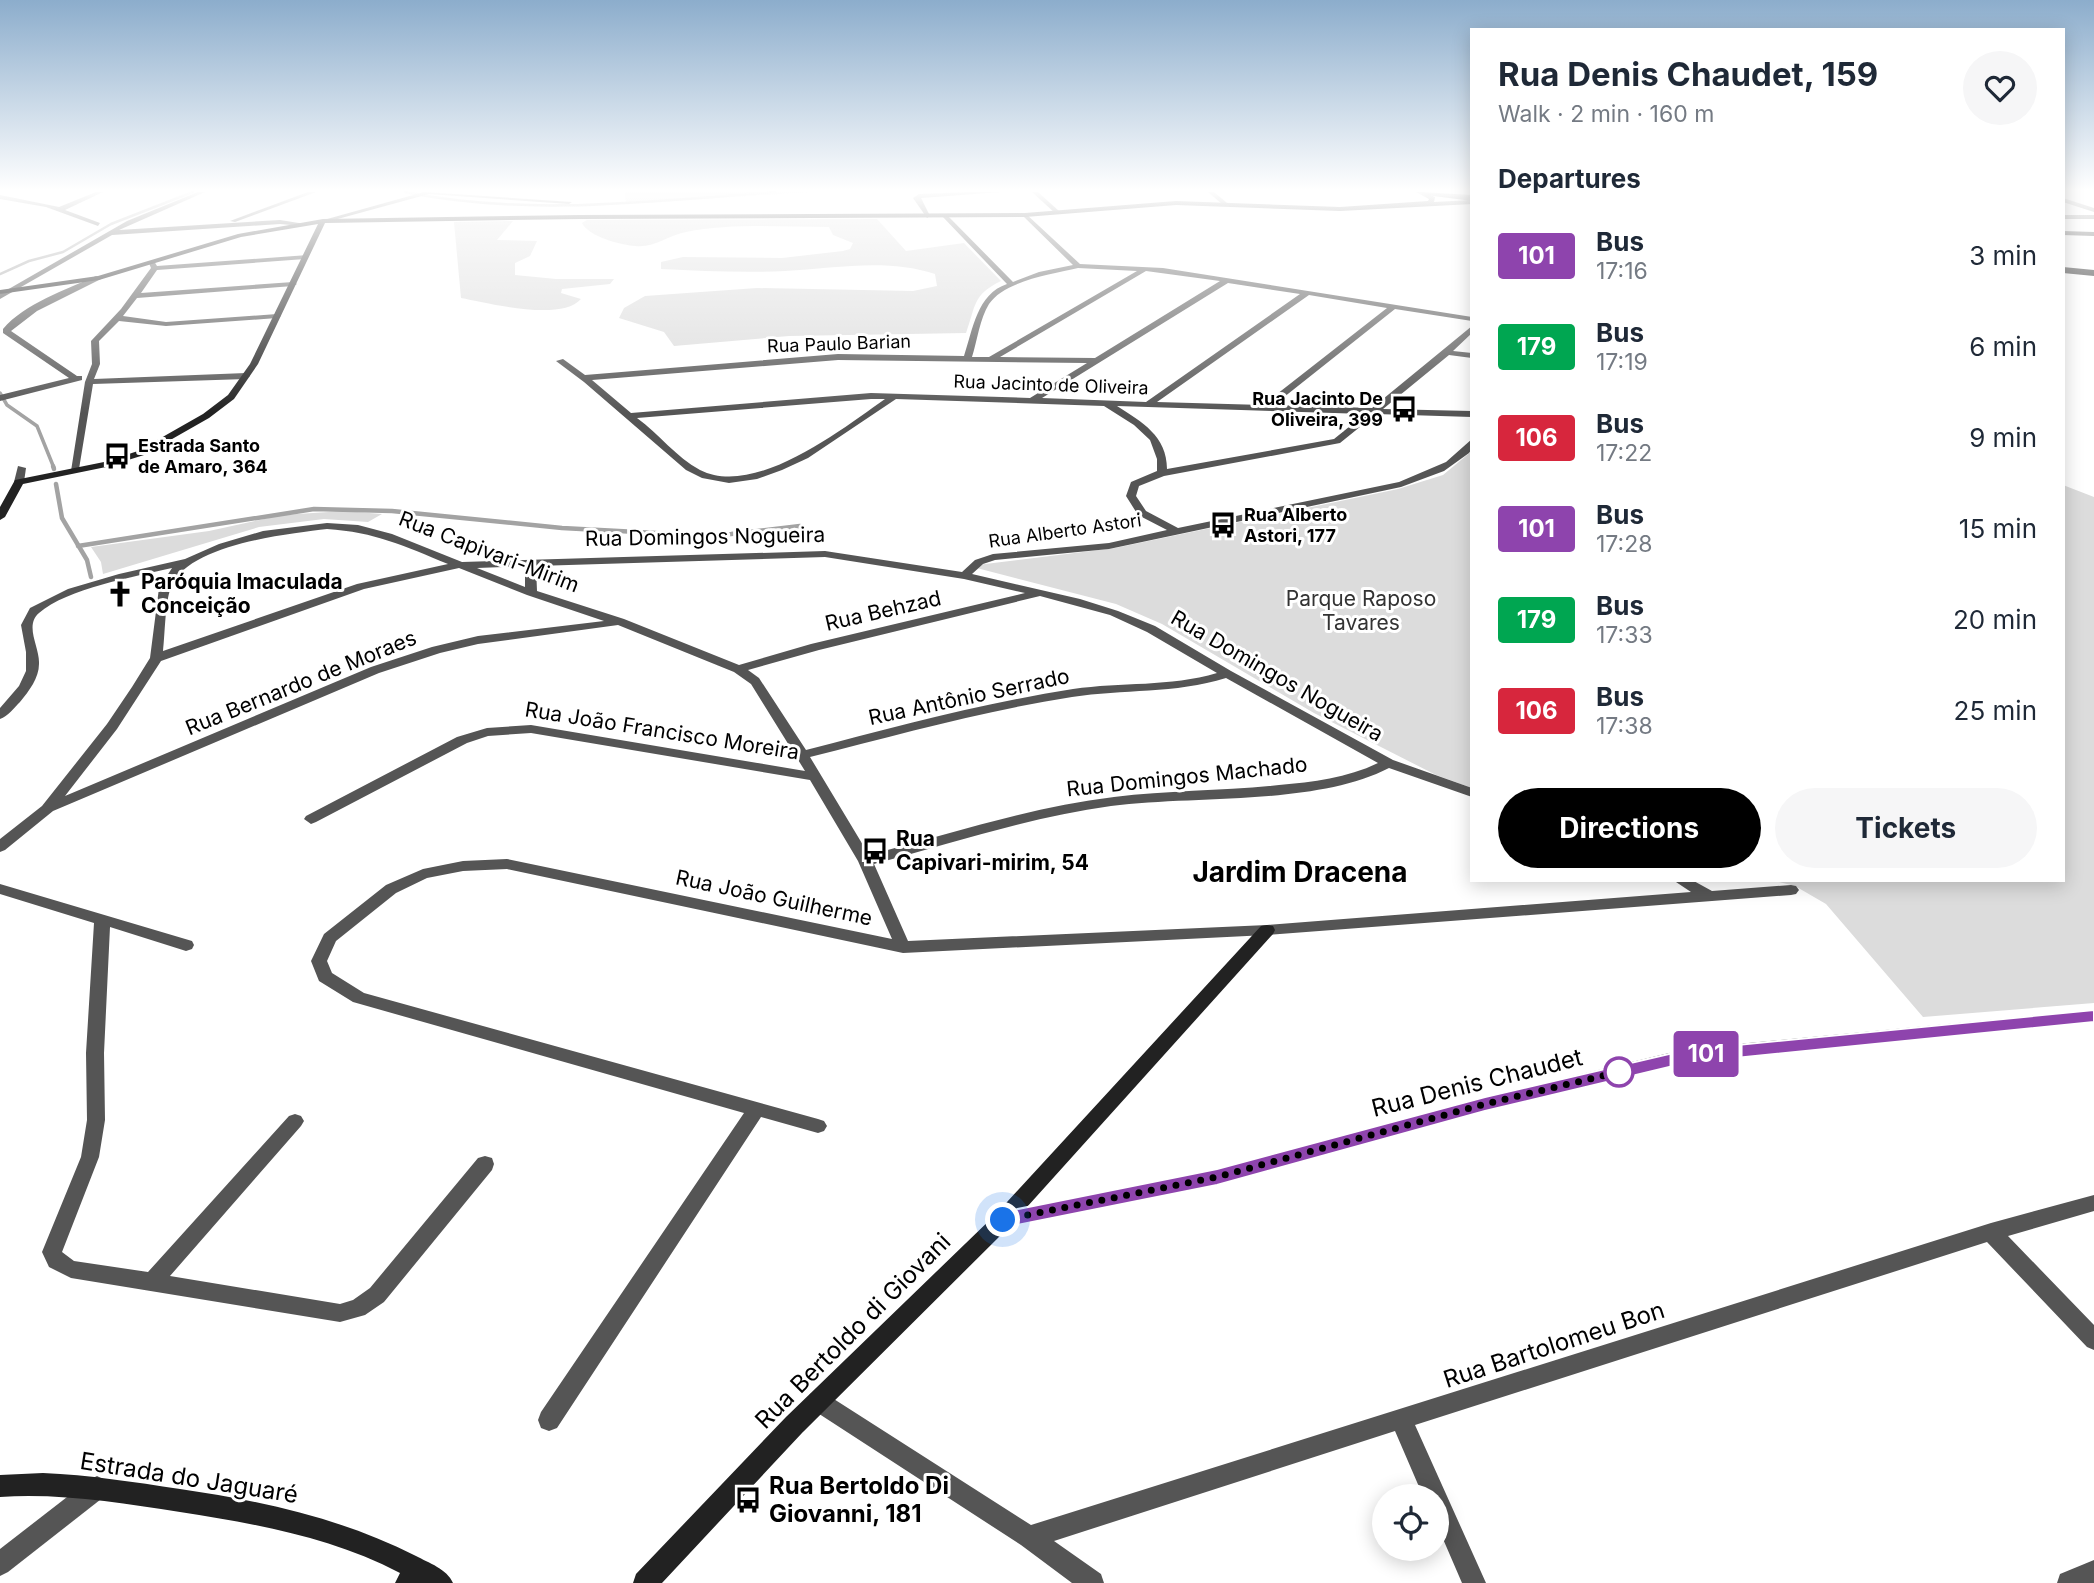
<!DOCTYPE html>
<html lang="en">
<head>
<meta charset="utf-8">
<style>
	:root { --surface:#fff; --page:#f6f6f7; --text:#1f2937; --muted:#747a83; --accent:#000 }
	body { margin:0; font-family:Inter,sans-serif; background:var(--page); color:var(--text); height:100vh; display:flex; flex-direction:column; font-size:26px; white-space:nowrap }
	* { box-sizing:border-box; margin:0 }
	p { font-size:23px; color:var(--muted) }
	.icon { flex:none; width:38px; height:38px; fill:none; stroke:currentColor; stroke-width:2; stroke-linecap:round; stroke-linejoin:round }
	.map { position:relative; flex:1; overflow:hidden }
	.drawer { position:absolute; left:1470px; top:28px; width:595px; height:854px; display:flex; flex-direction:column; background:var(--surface); border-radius:0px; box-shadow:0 4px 18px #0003 }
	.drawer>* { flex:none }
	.badge { padding:0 14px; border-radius:5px; font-size:24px; line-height:46px }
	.buttons { position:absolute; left:1372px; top:1484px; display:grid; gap:14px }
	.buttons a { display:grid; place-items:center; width:77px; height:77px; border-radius:50%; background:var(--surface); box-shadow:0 4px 18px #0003; font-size:35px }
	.you { position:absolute; width:35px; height:35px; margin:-18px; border:5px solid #fff; border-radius:50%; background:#1a73e8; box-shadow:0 0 0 10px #1a73e833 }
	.map>.badge { position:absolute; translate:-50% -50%; box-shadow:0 0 0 4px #fff }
	h2 { padding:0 28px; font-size:26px; line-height:63px }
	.round { display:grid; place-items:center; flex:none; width:74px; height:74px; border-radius:37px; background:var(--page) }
	.summary { display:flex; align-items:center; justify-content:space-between; height:119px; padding:0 28px }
	h1 { font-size:33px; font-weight:700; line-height:52px }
	.primary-button { display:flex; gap:14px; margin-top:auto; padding:14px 28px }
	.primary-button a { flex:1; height:80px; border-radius:42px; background:var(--accent); color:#fff; font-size:28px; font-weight:700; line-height:80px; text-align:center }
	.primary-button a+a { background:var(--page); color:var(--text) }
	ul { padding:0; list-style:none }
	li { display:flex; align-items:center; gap:21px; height:91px; padding:0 28px }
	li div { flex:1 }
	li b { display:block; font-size:26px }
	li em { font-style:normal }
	li .badge { min-width:77px; font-weight:700; text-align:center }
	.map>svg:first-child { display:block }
	.green { fill:#dcdcdc }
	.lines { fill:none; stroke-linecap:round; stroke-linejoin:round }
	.stream-far2 { stroke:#a3a3a3; stroke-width:2.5 }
	.stream-far1 { stroke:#a3a3a3; stroke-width:3.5 }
	.stream { stroke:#a3a3a3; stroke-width:4.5 }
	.street { fill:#555; fill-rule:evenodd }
	.secondary { fill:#222; fill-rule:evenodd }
	.highway { fill:#000; fill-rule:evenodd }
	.line { fill:#8e44ad; stroke:#fff; stroke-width:2 }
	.walk { stroke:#000; stroke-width:7; stroke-dasharray:0 12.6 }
	.stop-dot { fill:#fff; stroke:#8e44ad; stroke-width:3.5 }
	.labels { text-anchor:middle; stroke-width:6; stroke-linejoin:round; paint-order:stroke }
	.far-street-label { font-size:18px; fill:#000; stroke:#fff }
	.far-poi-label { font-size:18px; font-weight:bold; fill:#000; stroke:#fff; text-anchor:start }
	.street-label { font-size:21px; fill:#000; stroke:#fff }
	.poi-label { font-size:21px; font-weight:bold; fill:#000; stroke:#fff; text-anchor:start }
	.park-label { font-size:21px; fill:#333; stroke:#fff }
	.near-street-label { font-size:24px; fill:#000; stroke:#fff }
	.near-poi-label { font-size:24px; font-weight:bold; fill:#000; stroke:#fff; text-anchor:start }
	.district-label { font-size:28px; font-weight:bold; fill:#000; stroke:#fff }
</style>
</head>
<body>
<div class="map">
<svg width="2094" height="1583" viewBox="0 0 2094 1583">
	<rect width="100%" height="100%" fill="#fff"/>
	<g class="green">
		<path d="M 625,192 L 810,192 L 626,204 Z"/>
		<path d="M 877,219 L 906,251 L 964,243 L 1001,281 C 972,295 976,306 966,333 L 789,336 L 674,346 L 664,332 L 619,318 L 624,308 L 645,296 L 757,288 L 913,291 L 937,286 L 935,274 C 888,258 835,268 785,271 C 744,273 703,271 661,269 L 661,262 L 683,257 L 782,258 L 843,251 L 850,249 L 853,243 L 833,235 L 829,227 C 784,227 730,223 686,232 C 668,235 655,248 635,246 C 620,245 588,236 582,223 L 587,220 Z"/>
		<path d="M 513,221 L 497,240 L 537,241 L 530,256 L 515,263 L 515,275 L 556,279 L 614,279 L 610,284 L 562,289 L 561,293 L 581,299 C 561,322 488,303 461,298 L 454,222 Z"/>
		<path d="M 1472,451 L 1472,788 L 1436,775 L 1314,713 L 1162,624 L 1116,604 L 969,566 L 1115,548 L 1398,489 L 1443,475 Z"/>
		<path d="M 2063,485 L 2094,497 L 2094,1003 L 1923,1017 L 1826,904 L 1795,886 L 1771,880 L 2063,880 Z"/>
		<path d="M 344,511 L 382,514 L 368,522 L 324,519 L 259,527 L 103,574 L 101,562 L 91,547 L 209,531 L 282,515 Z"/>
	</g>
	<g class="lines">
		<g class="stream-far2">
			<path d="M 405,192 C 527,217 652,201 775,192"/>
			<path d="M 0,274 L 29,261 L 63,252 L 111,224 L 193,192"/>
		</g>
		<path class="stream-far1" d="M 0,393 L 7,405 L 37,426 L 54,468"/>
		<g class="stream">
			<path d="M 53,466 L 54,469"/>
			<path d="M 56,484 L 62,518 L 87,560 L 91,577"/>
			<path d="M 78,546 L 314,509 L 392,511 L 562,528 L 694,535 L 731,534 L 800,526"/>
		</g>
		<g class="street">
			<path d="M 96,192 L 103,192 L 65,210 L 100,223 L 98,226 L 46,207 L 0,199 L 0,195 L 59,207 Z"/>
			<path d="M 198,192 L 205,192 L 119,230 L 280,220 L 305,224 L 302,226 L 280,224 L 112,235 L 0,299 L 0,294 L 127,221 Z"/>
			<path d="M 308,192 L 316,192 L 235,222 L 230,221 Z"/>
			<path d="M 424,192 L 572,202 L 569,204 L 429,194 L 323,223 L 320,221 Z"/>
			<path d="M 970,192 L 1001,192 L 921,198 L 930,216 L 927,218 L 913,198 L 919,194 Z"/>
			<path d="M 1032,192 L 1038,192 L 1060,212 L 1060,214 L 1056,214 Z"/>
			<path d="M 1208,192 L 1214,192 L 1227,203 L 1222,204 Z"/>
			<path d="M 2063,198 L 2094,208 L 2094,212 L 2063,202 Z"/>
			<path d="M 1025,213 L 1080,264 L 1163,268 L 1472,317 L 1472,321 L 1395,309 L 1274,405 L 1372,408 L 1472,326 L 1472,333 L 1453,351 L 1472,353 L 1472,358 L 1449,355 L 1383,409 L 1472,411 L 1472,417 L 1376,414 L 1340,443 L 1164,476 L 1139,486 L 1136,496 L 1146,511 L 1178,528 L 1399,482 L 1446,462 L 1472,439 L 1472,449 L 1469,453 L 1444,471 L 1401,487 L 1109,549 L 995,560 L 983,564 L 972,574 L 1080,599 L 1118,611 L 1155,626 L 1231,671 L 1393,760 L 1472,788 L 1472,797 L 1389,768 C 1315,806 1195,795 1111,806 C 1030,817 952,843 874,864 L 908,941 L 1267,925 L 1691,892 L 1673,880 L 1692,880 L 1712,891 L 1791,885 L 1796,886 L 1799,890 L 1796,894 L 1791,895 L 1267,935 L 903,953 L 507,869 L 463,871 L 427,878 L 396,893 L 336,941 L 327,961 L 332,973 L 364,993 L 818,1119 L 824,1121 L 827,1126 L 824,1131 L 818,1133 L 761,1117 L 557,1428 L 549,1431 L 541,1428 L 538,1420 L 541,1412 L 744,1113 L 353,1002 L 319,981 L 311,961 L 324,934 L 386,885 L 423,869 L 463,861 L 507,859 L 892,939 L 858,861 L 810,780 L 531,733 L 488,736 L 467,743 L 316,822 L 311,824 L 304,819 L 306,816 L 457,737 L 487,728 L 531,725 L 805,771 L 751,684 L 734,672 L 618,625 L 478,644 L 440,653 L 379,673 L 53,811 L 5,850 L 0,852 L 0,839 L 42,806 L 107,724 L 132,687 L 150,658 L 159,588 L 172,568 C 137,576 66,589 39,613 C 24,626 40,647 39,664 C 39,678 29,691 20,702 C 14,708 8,716 0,719 L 0,708 L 19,686 L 26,671 L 26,652 L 21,625 L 30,608 L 68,589 L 119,574 L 185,559 L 219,544 L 263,531 L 327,523 L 358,525 L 392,534 L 462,562 L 825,551 L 962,572 L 975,560 L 993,554 L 1109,543 L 1167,530 L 1138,515 L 1126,496 L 1131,482 L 1157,471 L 1157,459 L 1150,440 L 1134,425 L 1104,406 L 896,399 L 808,458 L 782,470 L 757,479 L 729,483 L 702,478 L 686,470 L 584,382 L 556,361 L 563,359 L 585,375 L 838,354 L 964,356 C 973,329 977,294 1007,284 L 942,216 L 947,215 L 1013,282 L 1039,272 L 1073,265 L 1023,216 ZM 1078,268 L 1137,271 L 989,357 L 972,357 C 977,341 980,318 989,304 C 1004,281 1052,274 1078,268 ZM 1146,271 L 1220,281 L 1095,358 L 1000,357 ZM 1228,283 L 1300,294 L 1146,402 L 1042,398 ZM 1309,295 L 1387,308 L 1263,405 L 1157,402 ZM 838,360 L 1087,363 L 1030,398 L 871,393 L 631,413 L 592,380 ZM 871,399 L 885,399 C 842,429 755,498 700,470 C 676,457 659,434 637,418 ZM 1117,406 L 1365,414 L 1334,439 L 1167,469 C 1167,436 1142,422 1117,406 ZM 327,529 C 375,532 404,546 448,564 L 357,584 L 163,651 C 165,635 165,602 171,587 C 188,544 287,534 327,529 ZM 825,557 L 964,579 L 1025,593 L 811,644 L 739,665 L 624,619 L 537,591 L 536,566 ZM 525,566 L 525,587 L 477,568 ZM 459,568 L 527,595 L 604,621 L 478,636 L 432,647 L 371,667 L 65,796 L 117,729 L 161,661 L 364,589 ZM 1040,596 L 1110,615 L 1147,632 L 1217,673 C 1170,687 1121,682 1073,689 C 983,703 894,727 806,750 L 759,678 L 748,670 L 819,650 ZM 1226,678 L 1378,763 C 1347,778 1313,782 1279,785 C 1224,791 1169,790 1114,797 C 1030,807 950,834 869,855 L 810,757 C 897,735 983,711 1072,697 C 1123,689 1175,694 1226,678 Z"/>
			<rect x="2063" y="215" width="31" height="4"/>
			<path d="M 308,255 L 305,259 L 157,270 L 141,293 L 293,282 L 297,284 L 293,286 L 137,298 L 123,316 L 166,322 L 277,314 L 281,316 L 277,318 L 166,326 L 119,321 L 99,341 L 100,364 L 94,379 L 246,373 L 250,376 L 246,379 L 93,384 L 79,469 L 71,471 L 85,382 L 92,364 L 91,341 L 121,309 L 151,268 L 148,261 L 154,261 L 157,266 Z"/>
			<path d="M 96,276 L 103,278 L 37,311 L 11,331 L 77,376 L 82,376 L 82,380 L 0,401 L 0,395 L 69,378 L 3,333 L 3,329 C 25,303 66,290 96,276 Z"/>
			<path d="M 18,466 L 26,468 L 24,482 L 19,485 L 14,482 Z"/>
			<path d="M 0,884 L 192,941 L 194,945 L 192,949 L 186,951 L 110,927 L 104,1053 L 105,1120 L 99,1157 L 62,1252 L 74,1261 L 148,1272 L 289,1116 L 295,1114 L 301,1116 L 304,1121 L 301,1126 L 170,1276 L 340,1304 L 353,1300 L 370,1288 L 478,1158 L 485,1156 L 492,1158 L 494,1164 L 492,1170 L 384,1302 L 365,1315 L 340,1322 L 71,1278 L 49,1267 L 42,1252 L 81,1157 L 87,1120 L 86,1053 L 94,923 L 0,894 Z"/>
			<path d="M 2094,1195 L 2094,1211 L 2008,1236 L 2094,1325 L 2094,1350 L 2087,1347 L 1987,1242 L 1415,1425 L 1486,1583 L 1462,1583 L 1437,1525 L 1437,1496 L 1423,1496 L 1395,1431 L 1054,1541 L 1101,1574 L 1104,1583 L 1072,1583 L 1021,1545 L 810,1408 L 807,1401 L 810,1394 L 818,1390 L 826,1394 L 1031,1525 L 1991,1223 Z"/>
			<path d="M 97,1476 L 105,1480 L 109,1488 L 105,1496 L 8,1572 L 0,1576 L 0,1549 L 89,1480 Z"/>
			<path d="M 2094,1560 L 2094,1583 L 2057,1583 L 2060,1574 Z"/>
		</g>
		<g class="secondary">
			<path d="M 1416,192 L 1423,192 L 1435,197 L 1434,202 L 1472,200 L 1472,204 L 1340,211 L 1176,205 L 1025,217 L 579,219 L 325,223 L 258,364 L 234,399 L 209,418 L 144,455 L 106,467 L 23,484 L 5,517 L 0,520 L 0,507 L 15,480 L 104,462 L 138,451 L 203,414 L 228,395 L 250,364 L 318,224 L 241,237 L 99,280 L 0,294 L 0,290 L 98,276 L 238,234 L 323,219 L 579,215 L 1025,213 L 1176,201 L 1340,207 L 1428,201 L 1429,199 Z"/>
			<path d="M 2063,231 L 2094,232 L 2094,236 L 2063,235 Z"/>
			<path d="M 1267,925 L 1273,926 L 1275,930 L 1273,934 L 1027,1207 L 1217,1169 L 1485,1097 L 1686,1049 L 2094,1010 L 2094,1022 L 1686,1063 L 1485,1111 L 1217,1185 L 1009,1227 L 802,1433 L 662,1583 L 633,1583 L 636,1574 L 786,1417 L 996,1214 L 1261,926 Z"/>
			<path d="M 43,1473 C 89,1475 134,1482 180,1489 C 262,1501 341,1518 416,1556 C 429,1563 447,1569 453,1583 L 395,1583 L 400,1573 C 331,1537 256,1524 180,1512 C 120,1503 61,1493 0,1497 L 0,1475 Z"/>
		</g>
		<g class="highway">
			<path d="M 1421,192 L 1472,195 L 1472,201 L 1426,195 Z"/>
			<path d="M 2063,267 L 2094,270 L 2094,276 L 2063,273 Z"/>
		</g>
	</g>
	<linearGradient id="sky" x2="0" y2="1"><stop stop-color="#8cadcc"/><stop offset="0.46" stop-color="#fff"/><stop offset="1" stop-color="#fff" stop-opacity="0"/></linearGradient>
	<rect width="2094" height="413" fill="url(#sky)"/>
	<path class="line" d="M 2094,1010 L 2094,1022 L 1686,1063 L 1485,1111 L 1217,1185 L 1003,1228 L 996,1226 L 994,1220 L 996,1214 L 1003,1212 L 1217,1169 L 1485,1097 L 1686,1050 Z"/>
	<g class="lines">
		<path class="walk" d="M 1003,1220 L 1217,1177 L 1485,1104 L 1619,1072"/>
	</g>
	<defs>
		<g id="bus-bare" transform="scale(2.1)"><path d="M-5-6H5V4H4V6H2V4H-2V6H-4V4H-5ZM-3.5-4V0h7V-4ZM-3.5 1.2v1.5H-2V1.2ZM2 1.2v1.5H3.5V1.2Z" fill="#000" stroke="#fff" stroke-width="2.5" paint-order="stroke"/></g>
		<g id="church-bare" transform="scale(2.1)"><path d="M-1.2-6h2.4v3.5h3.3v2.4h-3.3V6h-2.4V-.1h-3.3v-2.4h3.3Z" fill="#000" stroke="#fff" stroke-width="2.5" paint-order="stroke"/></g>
	</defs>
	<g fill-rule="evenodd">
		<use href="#bus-bare" x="1404" y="409"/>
		<use href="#bus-bare" x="117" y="456"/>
		<use href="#bus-bare" x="1223" y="525"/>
		<use href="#church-bare" x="120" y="594"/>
		<use href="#bus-bare" x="875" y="851"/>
		<use href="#bus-bare" x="748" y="1500"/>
	</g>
	<circle class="stop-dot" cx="1619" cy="1072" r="14"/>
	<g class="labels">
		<g class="far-street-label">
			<text transform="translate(839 344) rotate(-2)" y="6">Rua Paulo Barian</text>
			<text transform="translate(1051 385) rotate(2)" y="6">Rua Jacinto de Oliveira</text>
			<text transform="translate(1065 531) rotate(-8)" y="6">Rua Alberto Astori</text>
		</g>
		<g class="far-poi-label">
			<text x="1383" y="405" text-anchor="end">Rua Jacinto De<tspan x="1383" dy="21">Oliveira, 399</tspan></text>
			<text x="138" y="452">Estrada Santo<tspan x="138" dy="21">de Amaro, 364</tspan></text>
			<text x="1244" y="521">Rua Alberto<tspan x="1244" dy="21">Astori, 177</tspan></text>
		</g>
		<g class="street-label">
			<text transform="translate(705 537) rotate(-1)" y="7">Rua Domingos Nogueira</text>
			<text transform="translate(489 552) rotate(21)" y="7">Rua Capivari-Mirim</text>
			<text transform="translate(883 611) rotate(-13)" y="7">Rua Behzad</text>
			<text transform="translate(1277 676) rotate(30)" y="7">Rua Domingos Nogueira</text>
			<text transform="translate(301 683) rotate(-22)" y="7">Rua Bernardo de Moraes</text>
			<text transform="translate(969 697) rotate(-12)" y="7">Rua Antônio Serrado</text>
			<text transform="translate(662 731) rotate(9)" y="7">Rua João Francisco Moreira</text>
			<text transform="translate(1187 777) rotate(-6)" y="7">Rua Domingos Machado</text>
			<text transform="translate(774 898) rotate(12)" y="7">Rua João Guilherme</text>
		</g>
		<g class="poi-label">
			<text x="141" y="589">Paróquia Imaculada<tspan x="141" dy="24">Conceição</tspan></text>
			<text x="896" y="846">Rua<tspan x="896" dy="24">Capivari-mirim, 54</tspan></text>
		</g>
		<g class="park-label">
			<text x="1361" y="606">Parque Raposo<tspan x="1361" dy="24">Tavares</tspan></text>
		</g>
		<g class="near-street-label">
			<text transform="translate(1477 1083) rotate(-14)" y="8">Rua Denis Chaudet</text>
			<text transform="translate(853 1331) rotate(-45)" y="8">Rua Bertoldo di Giovani</text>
			<text transform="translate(1554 1345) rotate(-18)" y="8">Rua Bartolomeu Bon</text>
			<text transform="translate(189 1478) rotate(9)" y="8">Estrada do Jaguaré</text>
		</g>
		<g class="near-poi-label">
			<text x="769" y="1494">Rua Bertoldo Di<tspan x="769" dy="28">Giovanni, 181</tspan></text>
		</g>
		<g class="district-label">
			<text x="1300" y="882">Jardim Dracena</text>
		</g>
	</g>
</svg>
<div class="buttons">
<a><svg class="icon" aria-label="locate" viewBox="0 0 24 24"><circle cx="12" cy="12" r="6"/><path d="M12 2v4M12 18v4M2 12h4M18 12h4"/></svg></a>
</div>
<div class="you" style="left:1003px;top:1220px"></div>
<b class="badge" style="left:1706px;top:1054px;background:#8e44ad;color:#fff">101</b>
<section class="drawer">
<div class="summary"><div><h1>Rua Denis Chaudet, 159</h1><p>Walk · 2 min · 160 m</p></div><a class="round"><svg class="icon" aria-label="heart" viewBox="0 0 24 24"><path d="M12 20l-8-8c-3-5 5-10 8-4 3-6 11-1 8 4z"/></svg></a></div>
<h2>Departures</h2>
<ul>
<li><span class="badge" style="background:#8e44ad;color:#fff">101</span><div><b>Bus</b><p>17:16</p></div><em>3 min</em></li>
<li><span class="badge" style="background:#00a651;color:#fff">179</span><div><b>Bus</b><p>17:19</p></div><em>6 min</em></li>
<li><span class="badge" style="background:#d7263d;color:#fff">106</span><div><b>Bus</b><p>17:22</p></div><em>9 min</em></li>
<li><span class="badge" style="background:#8e44ad;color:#fff">101</span><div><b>Bus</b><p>17:28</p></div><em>15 min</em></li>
<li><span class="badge" style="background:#00a651;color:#fff">179</span><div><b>Bus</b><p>17:33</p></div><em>20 min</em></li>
<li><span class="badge" style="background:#d7263d;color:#fff">106</span><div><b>Bus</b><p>17:38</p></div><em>25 min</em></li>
</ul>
<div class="primary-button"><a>Directions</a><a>Tickets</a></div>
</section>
</div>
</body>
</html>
